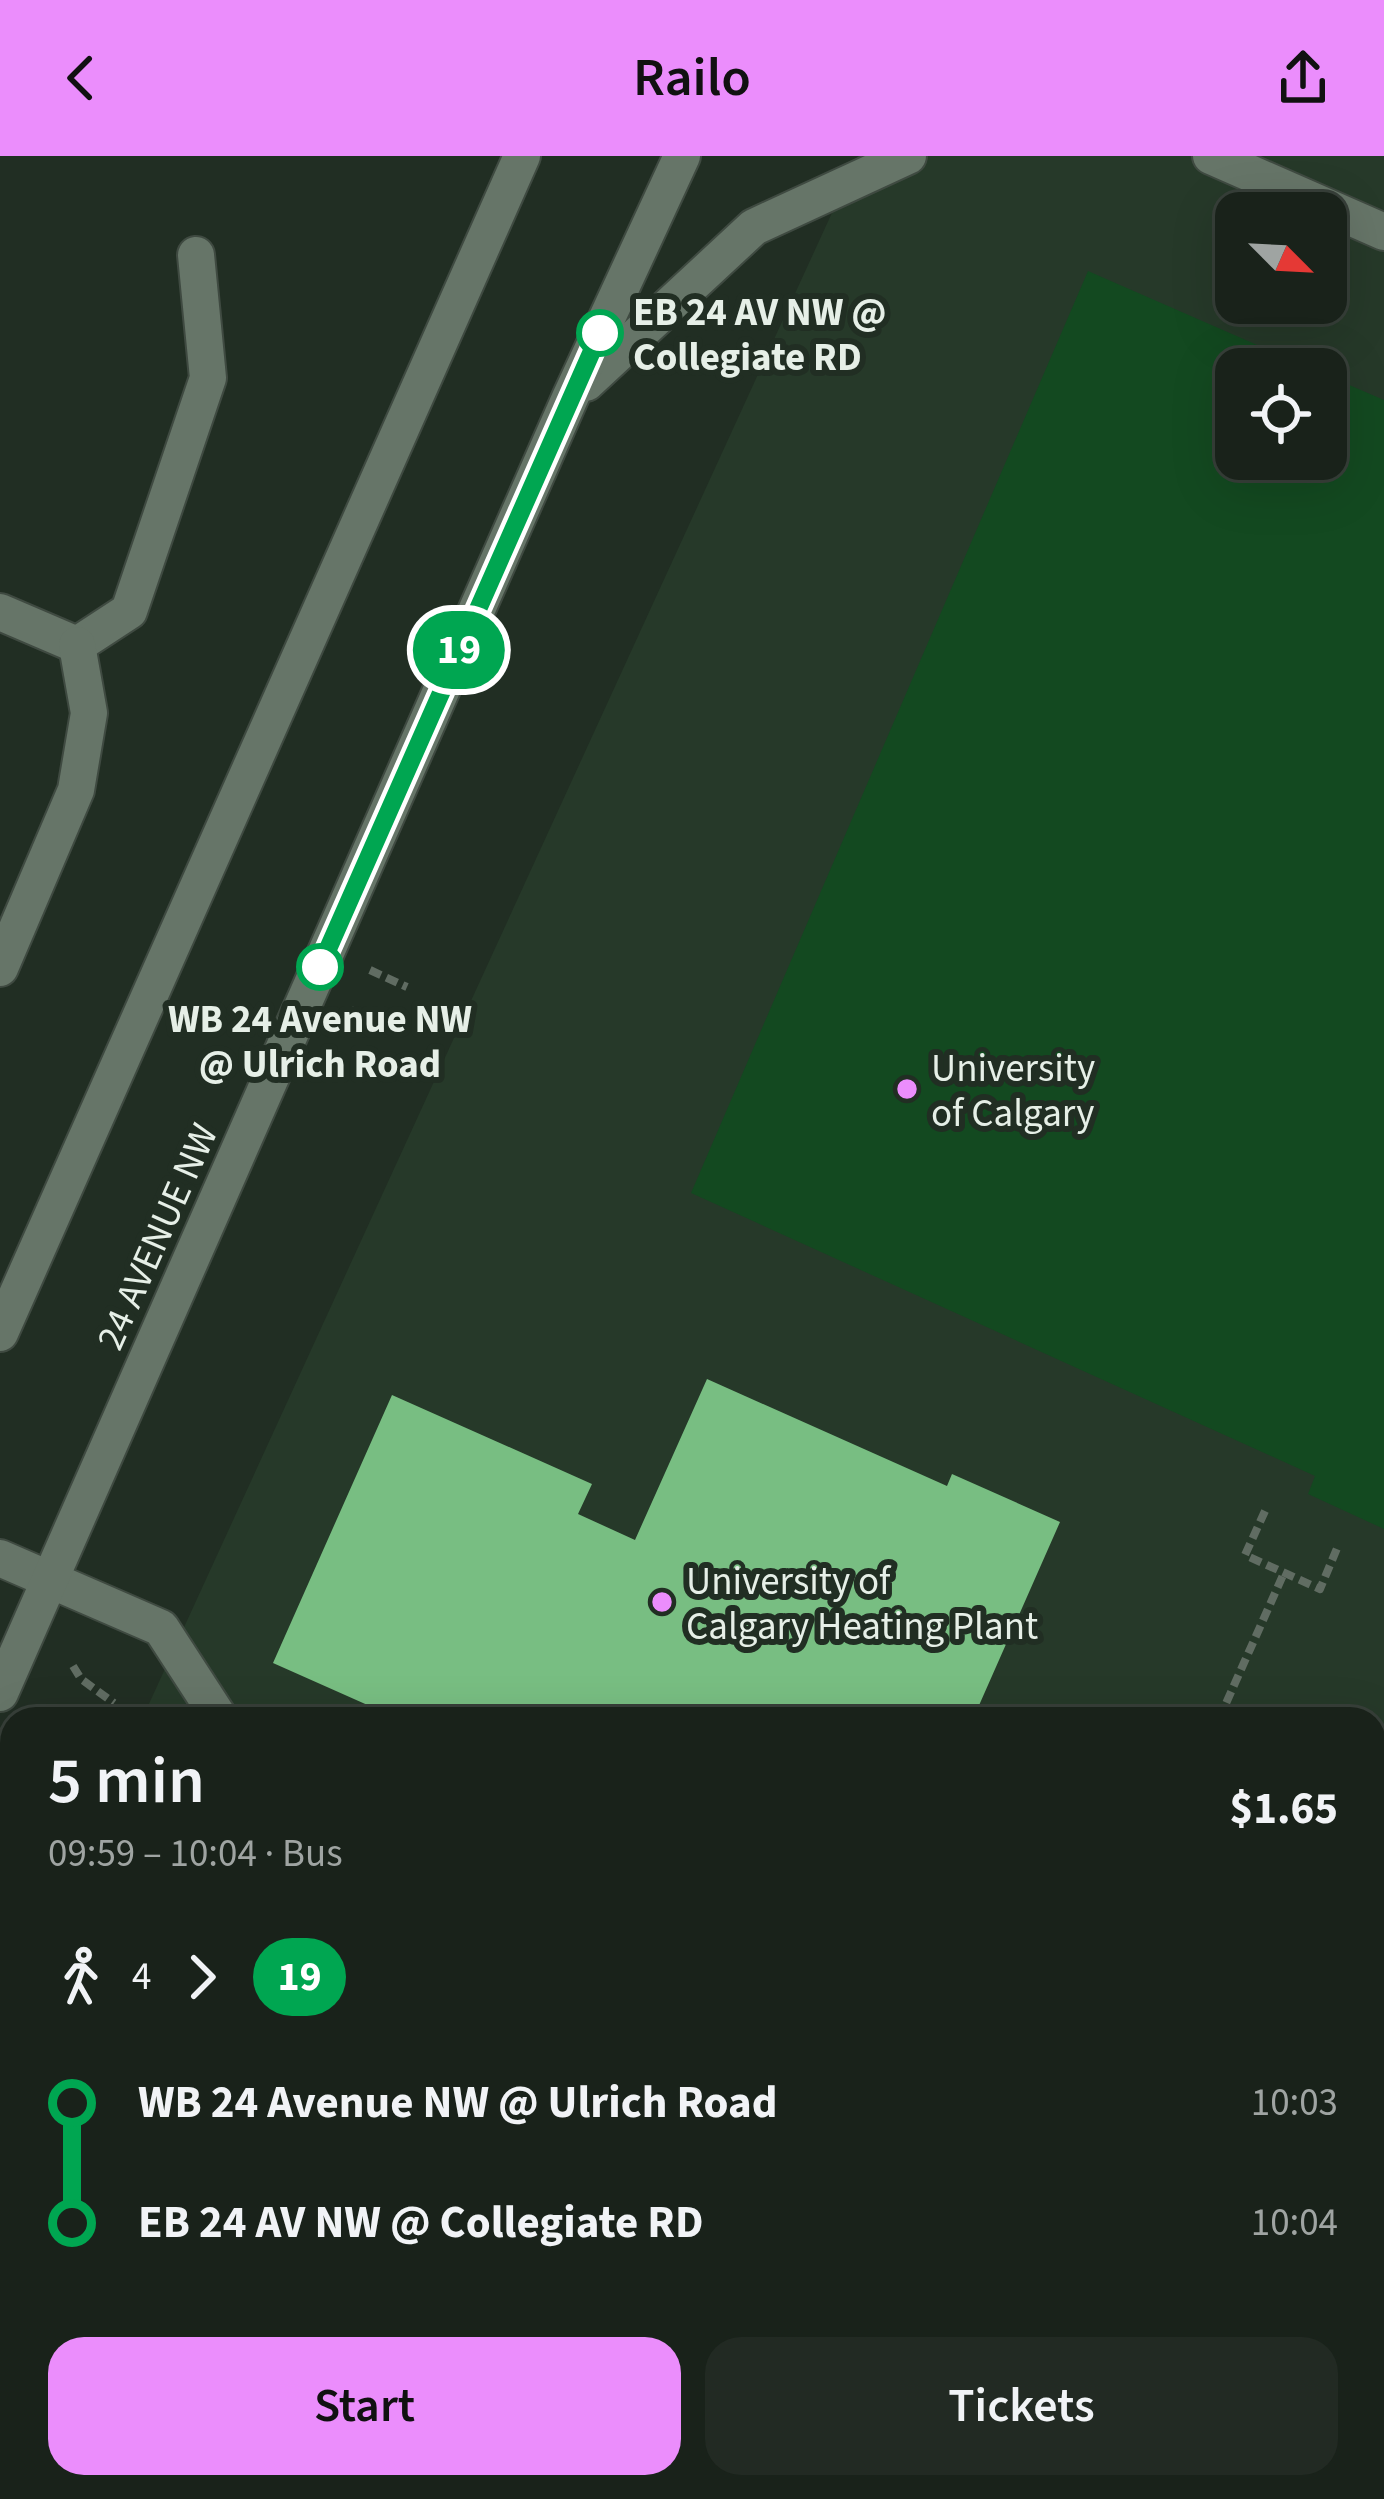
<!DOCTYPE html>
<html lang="en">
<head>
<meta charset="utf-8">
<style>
	:root { --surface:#19221a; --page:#222a23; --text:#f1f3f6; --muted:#9fa4a2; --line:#373f39; --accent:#eb8dfc }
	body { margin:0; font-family:"Source Sans 3",sans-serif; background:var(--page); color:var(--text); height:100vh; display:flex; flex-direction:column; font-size:45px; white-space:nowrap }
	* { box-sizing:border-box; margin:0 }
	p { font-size:39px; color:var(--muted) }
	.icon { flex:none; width:66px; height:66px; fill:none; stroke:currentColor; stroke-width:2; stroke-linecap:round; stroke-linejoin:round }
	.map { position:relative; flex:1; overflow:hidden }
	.drawer { position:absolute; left:0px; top:1551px; width:1386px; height:792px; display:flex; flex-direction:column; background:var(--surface); border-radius:36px 36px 0 0; box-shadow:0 12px 48px #0002,0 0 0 3px var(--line) }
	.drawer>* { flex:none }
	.badge { padding:0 24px; border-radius:39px; font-size:42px; line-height:78px }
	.needle { width:78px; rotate:114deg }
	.controls { position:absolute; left:1215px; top:36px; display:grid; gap:24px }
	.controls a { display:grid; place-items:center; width:132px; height:132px; border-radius:24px; background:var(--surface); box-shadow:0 12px 48px #0002,0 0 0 3px var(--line); font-size:60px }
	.map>.badge { position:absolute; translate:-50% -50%; box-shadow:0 0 0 6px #fff }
	.legs { display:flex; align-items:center; gap:18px; height:132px; padding:0 48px; font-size:39px }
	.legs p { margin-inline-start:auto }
	.summary { display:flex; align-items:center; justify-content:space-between; height:204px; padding:0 48px }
	h1 { font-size:66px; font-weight:600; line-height:90px }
	.cta { display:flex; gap:24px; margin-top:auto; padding:24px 48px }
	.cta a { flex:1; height:138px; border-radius:36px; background:var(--accent); color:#111; font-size:48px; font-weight:600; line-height:138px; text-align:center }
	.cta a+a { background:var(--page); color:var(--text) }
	ul { padding:0 48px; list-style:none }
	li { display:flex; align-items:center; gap:42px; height:120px; font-size:45px }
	li i { display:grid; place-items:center; width:18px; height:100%; margin:0 15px; background:currentColor }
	li i::after { content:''; width:30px; height:30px; margin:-15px; border:9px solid; border-radius:50%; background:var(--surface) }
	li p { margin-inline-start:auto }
	li:first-child i { background:linear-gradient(#0000 50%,currentColor 0) }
	li:last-child i { background:linear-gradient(currentColor 50%,#0000 0) }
	header { display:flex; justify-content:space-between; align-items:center; height:156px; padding:0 48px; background:var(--accent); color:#111; font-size:54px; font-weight:600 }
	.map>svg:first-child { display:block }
	.built { fill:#263929; fill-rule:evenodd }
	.green { fill:#134920 }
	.building { fill:#78be82 }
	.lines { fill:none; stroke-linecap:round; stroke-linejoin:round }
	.minor-casing { stroke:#3f4a41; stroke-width:40 }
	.path { stroke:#606c62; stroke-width:8; stroke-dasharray:12 6; stroke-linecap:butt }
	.minor { stroke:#667568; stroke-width:36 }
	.line-1-casing { stroke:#fff; stroke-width:27 }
	.line-1 { stroke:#00a651; stroke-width:18 }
	.stop-1-dot { fill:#fff; stroke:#00a651; stroke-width:6 }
	.poi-dot { fill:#eb8dfc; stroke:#212e23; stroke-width:4.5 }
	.labels { text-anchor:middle; stroke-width:12; stroke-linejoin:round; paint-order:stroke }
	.stop-label { font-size:39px; font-weight:bold; fill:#e6efe7; stroke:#212e23; text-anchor:start }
	.poi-label { font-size:39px; fill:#e6efe7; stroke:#212e23; text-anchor:start }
	.street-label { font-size:39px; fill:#e6efe7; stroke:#212e23 }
</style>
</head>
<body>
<header><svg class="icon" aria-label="back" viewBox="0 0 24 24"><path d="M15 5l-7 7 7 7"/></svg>Railo<svg class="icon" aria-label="share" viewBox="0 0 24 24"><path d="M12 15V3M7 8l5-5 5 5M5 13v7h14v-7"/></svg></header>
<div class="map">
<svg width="1384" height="2343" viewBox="0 0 1384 2343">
	<rect width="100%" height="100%" fill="#212e23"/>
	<path class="built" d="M 858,0 L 1384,0 L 1384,2343 L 0,2343 L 0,1873 L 12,1847 L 12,2331 L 1374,2331 L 1374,1563 L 142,1563 ZM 1236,57 L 1326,57 L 1326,147 L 1236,147 ZM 1236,213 L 1326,213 L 1326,303 L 1236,303 Z"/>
	<g class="green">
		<path d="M 1088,115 L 1312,213 L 1236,213 L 1236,303 L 1326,303 L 1326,219 L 1384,244 L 1384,1373 L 1308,1338 L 1315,1320 L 691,1037 Z"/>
		<path d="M 627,2331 L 799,2331 L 793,2343 L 621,2343 Z"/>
		<path d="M 1173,2331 L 1361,2331 L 1363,2338 L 1361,2343 L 1161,2343 Z"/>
	</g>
	<g class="building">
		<path d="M 707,1223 L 947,1330 L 952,1318 L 1060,1366 L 973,1563 L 399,1563 L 273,1507 L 392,1239 L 592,1328 L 578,1358 L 635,1384 Z"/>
		<path d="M 1374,2179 L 1384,2183 L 1376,2204 L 1384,2208 L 1384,2343 L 1361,2343 L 1361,2331 L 1374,2331 Z"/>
		<path d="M 29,2331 L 261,2331 L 288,2343 L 23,2343 Z"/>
		<path d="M 452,2331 L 627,2331 L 621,2343 L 447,2343 Z"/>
	</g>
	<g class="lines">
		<g class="minor-casing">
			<g id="minor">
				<path d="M 1211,0 L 1384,76"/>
				<path d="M 586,227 L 754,71 L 908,0"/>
				<path d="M 0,456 L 77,489"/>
				<path d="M 77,489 L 129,455 L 208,222 L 196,99"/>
				<path d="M 0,812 L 76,634 L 89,557 L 77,489"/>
				<path d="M 0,1177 L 522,0"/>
				<path d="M 0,1402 L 161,1472 L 220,1563"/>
				<path d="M 0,1537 L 570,242 L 682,0"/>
				<path d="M 933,2343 L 938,2331"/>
			</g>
		</g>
		<g class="path">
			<path d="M 370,814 L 407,831"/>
			<path d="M 351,854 L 394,873"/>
			<path d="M 1265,1355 L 1245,1399 L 1320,1433 L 1338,1390"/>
			<path d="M 73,1510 L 81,1523 L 114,1547"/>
			<path d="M 1219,1563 L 1284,1417"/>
			<path d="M 1374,1668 L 1384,1646"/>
			<path d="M 1374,2043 L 1384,2047"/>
			<path d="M 1029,2331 L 1076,2343"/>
			<path d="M 279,2339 L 282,2331"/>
			<path d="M 387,2343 L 393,2331"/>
			<path d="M 853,2343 L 858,2331"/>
			<path d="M 1149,2343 L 1160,2331"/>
		</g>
		<use href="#minor" class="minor"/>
	</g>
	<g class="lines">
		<g class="line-1-casing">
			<path id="line-1" d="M 320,811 L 600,177"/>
		</g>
		<use href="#line-1" class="line-1"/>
	</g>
	<g class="stop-1-dot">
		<circle cx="600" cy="177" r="21"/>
		<circle cx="320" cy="811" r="21"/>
	</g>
	<g class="poi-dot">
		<circle cx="907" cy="933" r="12"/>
		<circle cx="662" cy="1446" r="12"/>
	</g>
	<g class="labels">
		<g class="stop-label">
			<text x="633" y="169">EB 24 AV NW @<tspan x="633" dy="45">Collegiate RD</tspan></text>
			<text x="320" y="876" text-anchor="middle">WB 24 Avenue NW<tspan x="320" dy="45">@ Ulrich Road</tspan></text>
		</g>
		<g class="poi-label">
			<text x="931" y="925">University<tspan x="931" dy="45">of Calgary</tspan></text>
			<text x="686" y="1438">University of<tspan x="686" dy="45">Calgary Heating Plant</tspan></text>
		</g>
		<g class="street-label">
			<text transform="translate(156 1080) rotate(-66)" y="14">24 AVENUE NW</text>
		</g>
	</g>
</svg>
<div class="controls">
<a><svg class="needle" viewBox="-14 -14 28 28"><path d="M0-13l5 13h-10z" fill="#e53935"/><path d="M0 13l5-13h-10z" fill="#9fa4a2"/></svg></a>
<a><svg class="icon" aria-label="locate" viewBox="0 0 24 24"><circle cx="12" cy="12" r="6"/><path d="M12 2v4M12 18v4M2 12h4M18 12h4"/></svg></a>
</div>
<b class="badge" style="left:459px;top:494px;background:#00a651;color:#fff">19</b>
<section class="drawer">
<div class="summary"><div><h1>5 min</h1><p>09:59 – 10:04 · Bus</p></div><b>$1.65</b></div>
<div class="legs"><svg class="icon" aria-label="walk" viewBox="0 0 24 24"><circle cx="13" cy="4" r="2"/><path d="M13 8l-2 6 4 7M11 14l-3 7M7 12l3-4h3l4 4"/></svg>4<svg class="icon" aria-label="forward" viewBox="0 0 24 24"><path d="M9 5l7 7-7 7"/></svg><b class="badge" style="background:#00a651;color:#fff">19</b></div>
<ul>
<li><i style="color:#00a651"></i><b>WB 24 Avenue NW @ Ulrich Road</b><p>10:03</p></li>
<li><i style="color:#00a651"></i><b>EB 24 AV NW @ Collegiate RD</b><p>10:04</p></li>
</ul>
<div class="cta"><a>Start</a><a>Tickets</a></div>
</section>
</div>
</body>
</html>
